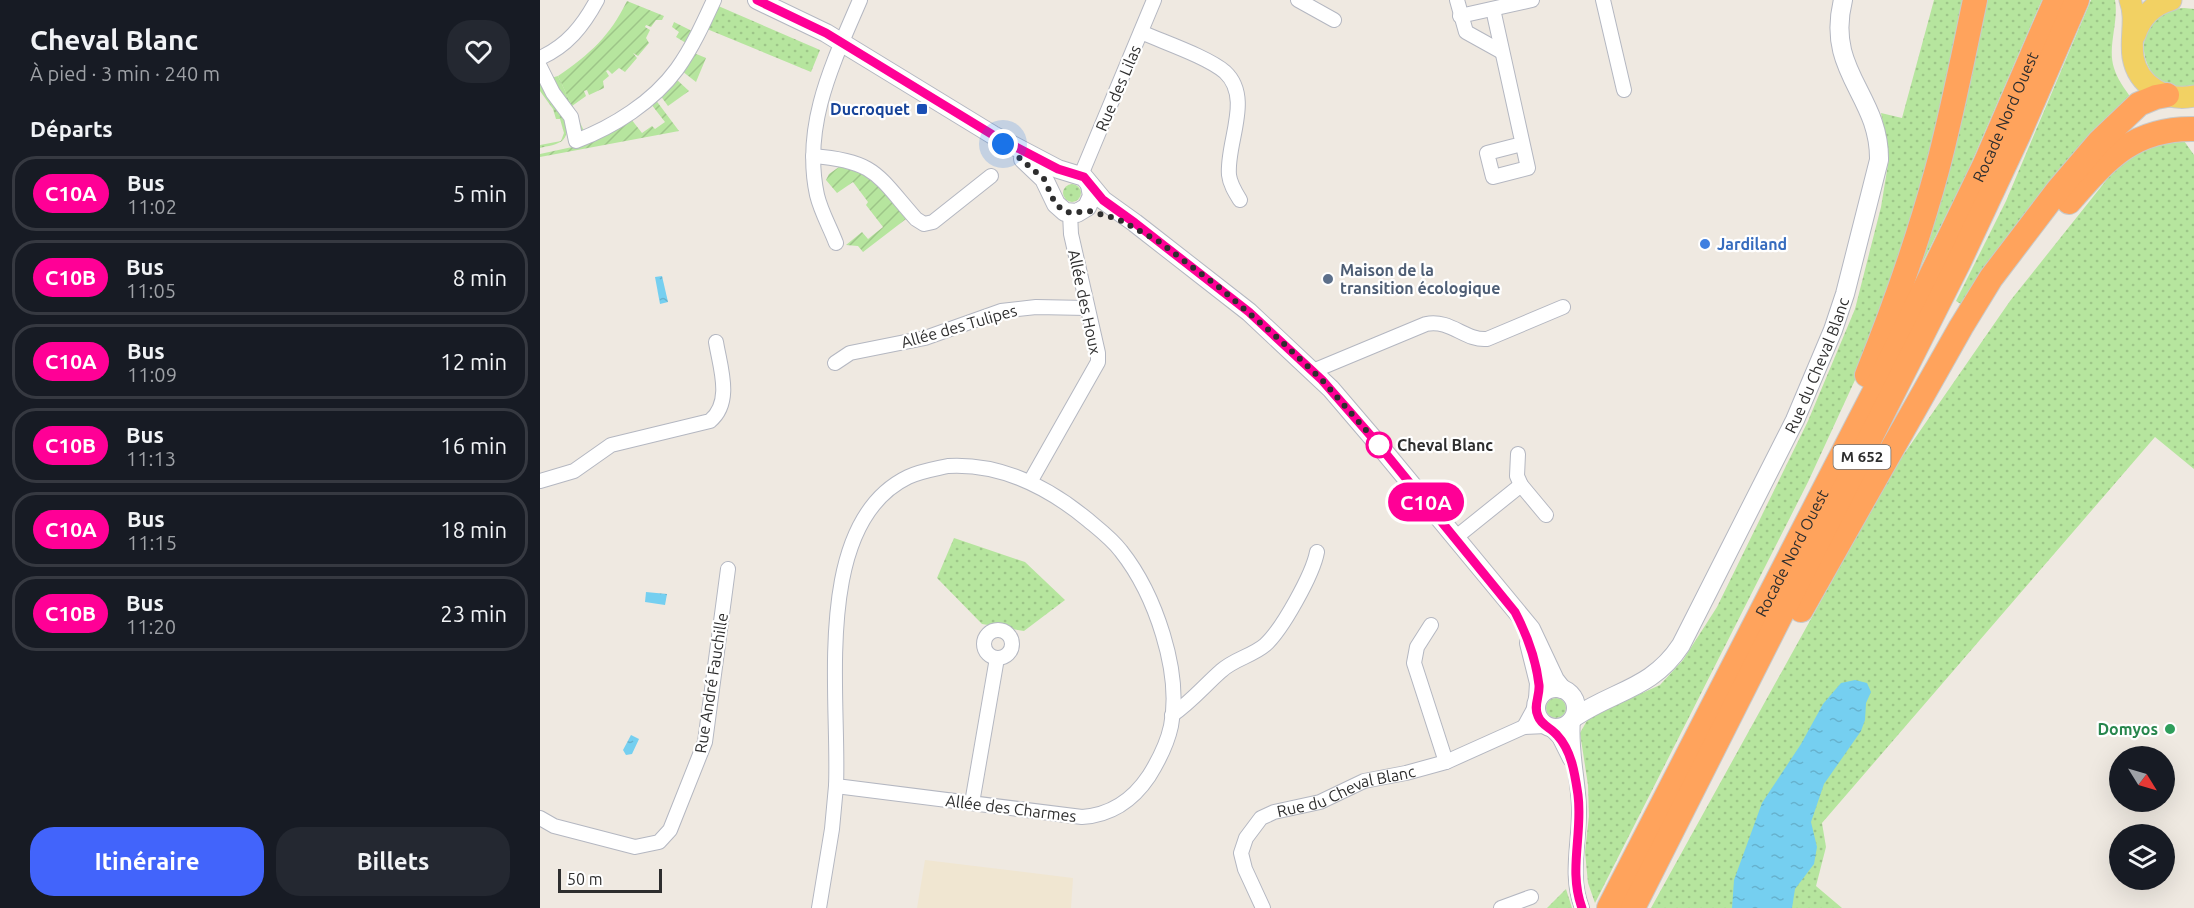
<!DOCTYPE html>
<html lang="fr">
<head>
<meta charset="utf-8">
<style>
	:root { --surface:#171b24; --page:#242831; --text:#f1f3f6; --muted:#9ea1a6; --line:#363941; --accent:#4264fb }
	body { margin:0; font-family:Ubuntu,sans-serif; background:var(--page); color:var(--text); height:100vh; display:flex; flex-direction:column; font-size:22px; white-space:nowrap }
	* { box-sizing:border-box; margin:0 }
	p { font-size:20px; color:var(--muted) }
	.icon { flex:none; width:33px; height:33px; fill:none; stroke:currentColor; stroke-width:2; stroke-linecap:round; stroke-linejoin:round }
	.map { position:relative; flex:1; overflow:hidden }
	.panel { display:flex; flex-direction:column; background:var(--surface); width:540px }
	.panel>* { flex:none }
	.badge { padding:0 12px; border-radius:20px; font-size:21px; line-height:39px }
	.needle { width:39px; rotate:127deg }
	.buttons { position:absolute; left:1569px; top:746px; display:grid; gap:12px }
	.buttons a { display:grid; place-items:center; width:66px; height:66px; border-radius:50%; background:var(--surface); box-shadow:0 6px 24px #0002; font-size:30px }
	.scale { position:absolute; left:18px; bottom:15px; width:104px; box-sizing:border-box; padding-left:6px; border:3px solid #2e2e2e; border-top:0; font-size:16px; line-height:21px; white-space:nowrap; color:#2e2e2e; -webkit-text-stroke:4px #fff; paint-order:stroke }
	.you { position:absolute; width:30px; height:30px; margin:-15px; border:4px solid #fff; border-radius:50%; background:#1a73e8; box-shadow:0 0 0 9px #1a73e833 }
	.map>.badge { position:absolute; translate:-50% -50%; box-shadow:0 0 0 3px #fff }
	h2 { padding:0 30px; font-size:22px; line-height:54px }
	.round { display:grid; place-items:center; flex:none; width:63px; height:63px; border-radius:24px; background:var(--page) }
	.head { display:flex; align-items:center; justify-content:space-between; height:102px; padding:0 30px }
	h1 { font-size:28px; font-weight:700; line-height:45px }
	.cta { display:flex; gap:12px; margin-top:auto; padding:12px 30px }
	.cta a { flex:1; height:69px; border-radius:24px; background:var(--accent); color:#fff; font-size:24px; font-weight:700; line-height:69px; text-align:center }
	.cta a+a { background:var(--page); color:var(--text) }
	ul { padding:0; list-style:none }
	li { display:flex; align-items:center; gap:18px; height:75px; margin:0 12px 9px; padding:0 18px; border:3px solid var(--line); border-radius:24px }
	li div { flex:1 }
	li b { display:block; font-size:22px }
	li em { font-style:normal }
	li .badge { min-width:66px; font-weight:700; text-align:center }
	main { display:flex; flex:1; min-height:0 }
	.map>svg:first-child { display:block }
	.education { fill:#f0e6d1 }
	.grass { fill:url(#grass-dots) }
	.garden { fill:url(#garden-furrows) }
	.water { fill:url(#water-ripples) }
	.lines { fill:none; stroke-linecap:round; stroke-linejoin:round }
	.street-casing { stroke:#b4b7c1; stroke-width:16 }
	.secondary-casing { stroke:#b4b7c1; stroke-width:20 }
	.primary-casing { stroke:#c9c9c9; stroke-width:23 }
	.highway-casing { stroke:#c9c9c9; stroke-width:26 }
	.street { stroke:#fff; stroke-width:14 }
	.secondary { stroke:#fff; stroke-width:18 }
	.primary { stroke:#f2d163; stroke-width:21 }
	.highway { stroke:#ffa35c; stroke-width:24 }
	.line-casing { stroke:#fff; stroke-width:14 }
	.line { stroke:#ff0096; stroke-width:9 }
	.walk { stroke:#2e2e2e; stroke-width:6; stroke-dasharray:0 10.8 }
	.transit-dot { fill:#1a4fb4; stroke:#fff; stroke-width:2 }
	.shop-dot { fill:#3f7fe0; stroke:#fff; stroke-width:2 }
	.service-dot { fill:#5c6f8a; stroke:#fff; stroke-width:2 }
	.stop-dot { fill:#fff; stroke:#ff0096; stroke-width:3 }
	.leisure-dot { fill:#2e9e5b; stroke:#fff; stroke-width:2 }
	.labels { text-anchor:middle; stroke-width:4.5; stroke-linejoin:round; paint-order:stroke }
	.shield { fill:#fff; stroke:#6d6d6d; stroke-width:1.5 }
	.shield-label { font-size:15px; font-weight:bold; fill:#2e2e2e }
	.street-label { font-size:16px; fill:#2e2e2e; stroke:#fff }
	.transit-label { font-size:16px; font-weight:bold; fill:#164399; stroke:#fff; text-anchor:end }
	.shop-label { font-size:16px; font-weight:bold; fill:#366cbe; stroke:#fff; text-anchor:start }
	.service-label { font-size:16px; font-weight:bold; fill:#4e5e75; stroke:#fff; text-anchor:start }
	.stop-label { font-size:16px; font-weight:bold; fill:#2e2e2e; stroke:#fff; text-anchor:start }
	.leisure-label { font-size:16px; font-weight:bold; fill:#27864d; stroke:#fff; text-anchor:end }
</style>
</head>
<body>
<main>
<section class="panel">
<div class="head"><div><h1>Cheval Blanc</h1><p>À pied · 3 min · 240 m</p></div><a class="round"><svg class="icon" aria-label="heart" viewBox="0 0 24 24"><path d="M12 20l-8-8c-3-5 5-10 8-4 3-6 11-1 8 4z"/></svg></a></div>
<h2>Départs</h2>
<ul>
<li><span class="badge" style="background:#ff0096;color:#fff">C10A</span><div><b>Bus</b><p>11:02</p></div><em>5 min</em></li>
<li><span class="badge" style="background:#ff0096;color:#fff">C10B</span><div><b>Bus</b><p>11:05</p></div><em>8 min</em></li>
<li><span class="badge" style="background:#ff0096;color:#fff">C10A</span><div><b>Bus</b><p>11:09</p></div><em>12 min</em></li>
<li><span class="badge" style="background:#ff0096;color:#fff">C10B</span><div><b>Bus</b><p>11:13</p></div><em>16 min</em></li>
<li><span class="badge" style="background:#ff0096;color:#fff">C10A</span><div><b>Bus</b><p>11:15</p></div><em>18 min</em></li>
<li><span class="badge" style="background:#ff0096;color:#fff">C10B</span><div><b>Bus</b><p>11:20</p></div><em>23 min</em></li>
</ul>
<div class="cta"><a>Itinéraire</a><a>Billets</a></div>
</section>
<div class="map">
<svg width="1654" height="908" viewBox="0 0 1654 908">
	<defs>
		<pattern id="grass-dots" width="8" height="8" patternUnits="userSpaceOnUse" patternTransform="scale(1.5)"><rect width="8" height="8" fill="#b6e59e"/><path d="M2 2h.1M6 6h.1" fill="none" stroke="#9dc588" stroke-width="1.8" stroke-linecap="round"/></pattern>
		<pattern id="garden-furrows" width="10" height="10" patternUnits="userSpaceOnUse" patternTransform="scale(1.5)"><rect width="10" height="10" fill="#b6e59e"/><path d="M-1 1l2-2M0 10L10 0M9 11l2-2" fill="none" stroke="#9dc588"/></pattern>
		<pattern id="water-ripples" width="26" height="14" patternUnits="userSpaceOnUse" patternTransform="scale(1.5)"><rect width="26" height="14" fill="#75cff0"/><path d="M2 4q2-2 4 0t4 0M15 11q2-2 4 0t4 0" fill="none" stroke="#66b2ce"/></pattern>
	</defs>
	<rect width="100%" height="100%" fill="#efe9e1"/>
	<path class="education" d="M 385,860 L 533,878 L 531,908 L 377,908 Z"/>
	<g class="grass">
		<path d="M 1394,0 L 1425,0 L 1370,237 L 1327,354 L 1268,482 L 1055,903 L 1048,883 L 1045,852 L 1049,816 L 1048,785 L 1040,733 L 1049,717 L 1120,685 L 1143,660 L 1177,607 L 1268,421 L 1315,309 L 1341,207 L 1349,158 L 1341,113 L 1362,118 Z"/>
		<path d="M 1442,0 L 1502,0 L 1427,173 L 1371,286 Z"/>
		<path d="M 1551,0 L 1575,0 C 1579,22 1567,47 1574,68 C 1577,79 1585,89 1591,98 L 1421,304 L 1416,301 L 1466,201 Z"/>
		<path d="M 176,5 L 280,50 L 271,72 L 167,29 Z"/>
		<path d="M 1644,8 L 1654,9 L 1654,85 C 1597,101 1582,11 1644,8 Z"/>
		<path d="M 18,76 L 44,131 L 38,128 L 11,78 Z"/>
		<path d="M 0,80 C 8,92 37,127 23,140 C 18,145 7,146 0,148 L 0,145 L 21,141 L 24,133 L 20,119 L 16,119 L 13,109 L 0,91 Z"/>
		<path d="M 1642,138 L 1654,155 L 1654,469 L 1615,437 L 1282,823 L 1286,847 L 1276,886 L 1302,908 L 1111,908 L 1355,467 L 1470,301 L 1584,158 L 1613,141 Z"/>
		<circle cx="532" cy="193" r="9"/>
		<path d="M 414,538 L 485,562 L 525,600 L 484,631 L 442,624 L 397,578 Z"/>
		<circle cx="1016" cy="708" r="10"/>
		<path d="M 1026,889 L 1032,908 L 1007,908 Z"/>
	</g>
	<g class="garden">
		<path d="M 87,1 L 124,16 L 122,20 L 116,20 L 111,27 L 106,25 L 105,27 L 110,30 L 106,38 L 109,43 L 98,56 L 93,53 L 97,58 L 85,72 L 79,68 L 72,74 L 68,70 L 66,71 L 69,76 L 63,81 L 64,88 L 49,95 L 47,90 L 44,91 L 46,96 L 32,106 L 18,76 C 50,54 70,36 87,1 Z"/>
		<path d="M 134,22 L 152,31 L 146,43 L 136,37 L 139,32 L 132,27 Z"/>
		<path d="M 154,53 L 166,58 L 156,82 L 142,71 Z"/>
		<path d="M 136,79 L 149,91 L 128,106 L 120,95 Z"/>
		<path d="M 115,99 L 139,131 L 0,157 L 0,154 L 46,144 L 91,119 L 102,133 L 112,126 L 115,129 L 125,122 L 111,104 Z"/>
		<path d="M 299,167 C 328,166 351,199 366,219 L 323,252 L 318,246 L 306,245 L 322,232 L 328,239 L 343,227 L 326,205 L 328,202 L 313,182 L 297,193 L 286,180 L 289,174 Z"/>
	</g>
	<g class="water">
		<path d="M 122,276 L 128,302 L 120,304 L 115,277 Z"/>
		<path d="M 106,592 L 127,594 L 125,605 L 105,602 Z"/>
		<path d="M 1315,680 L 1327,683 L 1331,692 L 1326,703 L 1325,720 L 1321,731 L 1284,784 L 1271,822 L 1277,847 L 1274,864 L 1255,889 L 1252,908 L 1192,908 L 1194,880 L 1222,803 L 1261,744 L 1283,704 L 1301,683 Z"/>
		<path d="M 91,735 L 99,739 L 92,754 L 86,755 L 83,750 Z"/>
	</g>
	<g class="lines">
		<g class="street-casing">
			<g id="street">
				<path d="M 758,0 L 794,20"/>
				<path d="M 917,0 L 926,32 L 962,52"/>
				<path d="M 1063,0 L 1084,90"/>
				<path d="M 953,9 L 988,168 L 953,177 L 947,153 L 982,144"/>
				<path d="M 920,16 L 992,0"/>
				<path d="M 601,32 C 623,42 668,57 685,72 C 713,98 686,143 689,175 C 690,184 695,192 700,200"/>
				<path d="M 0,58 C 27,46 43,26 57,0"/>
				<path d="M 0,67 L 13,93 L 31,117 L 36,141 C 73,127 113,102 137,69 C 152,48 163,24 174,0"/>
				<path d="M 273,156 C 336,161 337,175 376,219 L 384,224 L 393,222 L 451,176"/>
				<path d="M 541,175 L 614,0"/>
				<path d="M 296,243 C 290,227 281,212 277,195 C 262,125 293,63 320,0"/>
				<path d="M 295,363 L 310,353 L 385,338 L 461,311 L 496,307 L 547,308"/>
				<path d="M 773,371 L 886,324 C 911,319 925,341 947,339 L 1023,307"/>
				<path d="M 978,454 L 977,476 L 981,485"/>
				<path d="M 408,466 C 461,463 508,487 548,520 C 560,530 572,539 581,551 C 615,594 642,672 631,726 C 627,745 619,760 609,776 C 593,800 572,815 542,817 L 296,786 C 300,698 271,524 368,477 C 381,471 395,469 408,466 Z"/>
				<path d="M 0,481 L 34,471 L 71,445 L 170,421 C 193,402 180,367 176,342"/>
				<path d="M 490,482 L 558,362 L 558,353 L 531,234 L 530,213"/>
				<path d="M 915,538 L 981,485 L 1006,515"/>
				<path d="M 891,625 L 877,647 L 874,663 L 906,762"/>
				<circle cx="458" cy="644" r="14"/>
				<path d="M 632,715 C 651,702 664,686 681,671 C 694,659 712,656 725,645 C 742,630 773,574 777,552"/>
				<path d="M 1033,719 C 1030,749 1038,778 1039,807 C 1040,841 1029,875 1042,908"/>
				<path d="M 984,727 L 996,705"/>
				<path d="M 1009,727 L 1019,737 L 1030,759"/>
				<path d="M 432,803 L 457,658"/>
				<path d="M 0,818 L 14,826 L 95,847 L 119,842 L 130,830 L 165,742 L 188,569"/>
				<path d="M 279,908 L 292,829 L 296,786"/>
				<path id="s1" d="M 723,908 L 705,869 L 701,853 L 706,838 L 721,818 L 734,812 L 780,802 L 824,781 L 866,773 L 906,762 L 984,727 L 1006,726"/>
				<path d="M 961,908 L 991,897"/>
			</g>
		</g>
		<g class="secondary-casing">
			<g id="secondary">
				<path d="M 217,0 L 286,33 L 453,135 L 518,169 L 544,177 L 563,200 L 595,223 L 709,312 L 791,389 L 838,444 L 991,629 L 1015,680 L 1022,689"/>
				<path d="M 483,159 L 504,179 L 516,204 L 525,212 L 537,213 L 547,207 L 552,196 L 550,185"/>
				<path d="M 989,643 L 999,683 L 998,699"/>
				<circle cx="1016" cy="708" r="20"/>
				<path id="s2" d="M 1035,717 C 1075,690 1112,689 1141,645 L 1255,420 L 1293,330 L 1305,294 L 1339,160 C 1340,95 1285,72 1303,0"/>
			</g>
		</g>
		<g class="primary-casing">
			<g id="primary">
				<path d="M 1590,0 C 1597,19 1590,37 1593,57 C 1598,86 1627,102 1654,96"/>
				<path d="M 1595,35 C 1601,17 1613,5 1631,0"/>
			</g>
		</g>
		<g class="highway-casing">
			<g id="highway">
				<path d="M 1529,202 C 1567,159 1593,128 1654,129"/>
				<path d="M 1327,375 C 1354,308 1378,240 1397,170 C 1412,114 1423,57 1435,0"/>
				<path d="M 1261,610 L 1421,327 L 1451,278 L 1518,190 L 1559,142 L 1599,104 L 1616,97 L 1627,95"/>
				<path id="s3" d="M 1069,908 L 1342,377 L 1445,164 L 1516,0"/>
				<path d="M 1093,908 L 1419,262 L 1478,136 L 1537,0"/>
			</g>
		</g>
		<use href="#street" class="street"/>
		<use href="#secondary" class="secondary"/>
		<use href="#primary" class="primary"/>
		<use href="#highway" class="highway"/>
	</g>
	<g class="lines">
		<g class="line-casing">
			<path id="line" d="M 217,0 L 286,33 L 453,135 L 518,169 L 544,177 L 563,200 L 595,223 L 709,312 L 782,380 L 838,444 L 975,612 C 987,635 996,659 999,685 C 1000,696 993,706 998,716 C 1001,725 1011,728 1017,735 C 1032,751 1035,775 1038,795 C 1043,833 1028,871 1042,908"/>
		</g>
		<use href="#line" class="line"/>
		<path class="walk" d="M 463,144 L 504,179 L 514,201 L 522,210 L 531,213 L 549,211 L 578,219 L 618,241 L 680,288 L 740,340 L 782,380 L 839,445"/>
	</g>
	<rect class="transit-dot" x="376" y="103" width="12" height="12" rx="3"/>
	<circle class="shop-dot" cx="1165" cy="244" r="6"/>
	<circle class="service-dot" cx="788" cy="279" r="6"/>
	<circle class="stop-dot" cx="839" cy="445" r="12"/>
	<circle class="leisure-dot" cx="1630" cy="729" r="6"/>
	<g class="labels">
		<rect class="shield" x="1293.5" y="445" width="57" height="24" rx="4.5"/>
		<g class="shield-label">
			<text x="1322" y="462">M 652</text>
		</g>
		<g class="street-label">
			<text transform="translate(578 88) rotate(-67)" y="6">Rue des Lilas</text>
			<text dy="6" stroke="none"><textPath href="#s3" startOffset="885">Rocade Nord Ouest</textPath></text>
			<text transform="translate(545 302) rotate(78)" y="6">Allée des Houx</text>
			<text transform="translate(419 326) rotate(-16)" y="6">Allée des Tulipes</text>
			<text dy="6" stroke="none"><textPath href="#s2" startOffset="441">Rue du Cheval Blanc</textPath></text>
			<text dy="6" stroke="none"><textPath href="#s3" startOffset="399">Rocade Nord Ouest</textPath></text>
			<text transform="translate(171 683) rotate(-81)" y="6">Rue André Fauchille</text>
			<text dy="6" stroke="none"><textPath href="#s1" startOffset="190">Rue du Cheval Blanc</textPath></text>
			<text transform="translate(471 808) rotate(7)" y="6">Allée des Charmes</text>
		</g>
		<g class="transit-label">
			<text x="370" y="115">Ducroquet</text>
		</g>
		<g class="shop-label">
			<text x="1177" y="250">Jardiland</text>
		</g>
		<g class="service-label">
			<text x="800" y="276">Maison de la<tspan x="800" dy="18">transition écologique</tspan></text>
		</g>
		<g class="stop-label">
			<text x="857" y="451">Cheval Blanc</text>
		</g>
		<g class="leisure-label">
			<text x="1618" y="735">Domyos</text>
		</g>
	</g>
</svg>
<div class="buttons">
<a><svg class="needle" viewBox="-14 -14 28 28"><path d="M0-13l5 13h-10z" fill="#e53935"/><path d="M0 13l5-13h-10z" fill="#9ea1a6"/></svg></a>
<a><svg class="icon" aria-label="layers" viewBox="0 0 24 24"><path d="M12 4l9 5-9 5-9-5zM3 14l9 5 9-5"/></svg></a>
</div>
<div class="scale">50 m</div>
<div class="you" style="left:463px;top:144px"></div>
<b class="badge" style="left:886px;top:502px;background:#ff0096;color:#fff">C10A</b>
</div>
</main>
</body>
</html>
